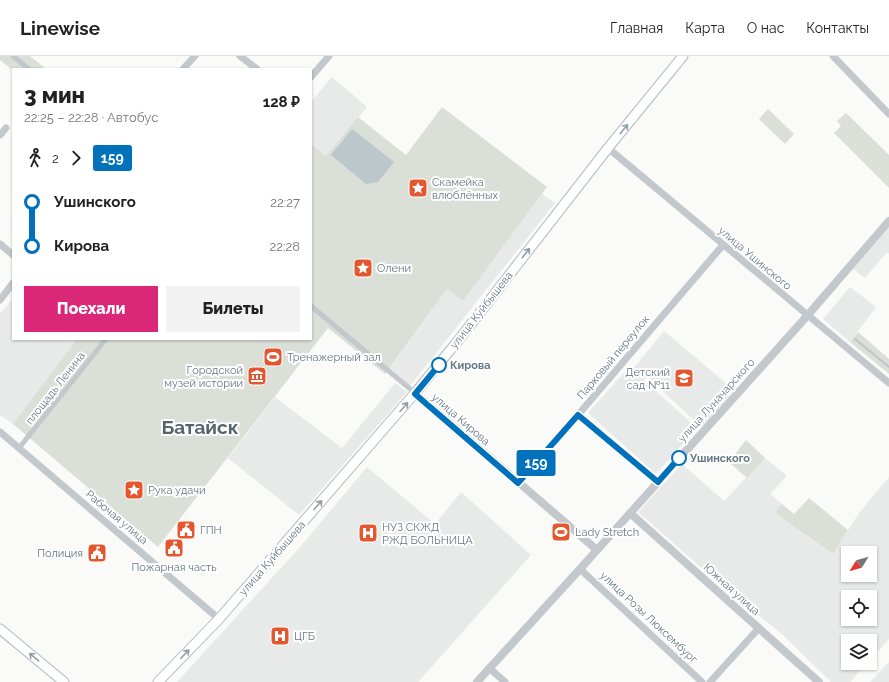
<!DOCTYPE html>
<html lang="ru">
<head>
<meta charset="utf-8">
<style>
	:root { --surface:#fff; --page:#f2f2f2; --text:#222; --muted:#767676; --line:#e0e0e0; --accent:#db2777 }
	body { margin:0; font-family:Raleway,sans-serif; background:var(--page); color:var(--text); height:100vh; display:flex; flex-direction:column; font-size:15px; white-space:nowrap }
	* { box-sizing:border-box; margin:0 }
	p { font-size:13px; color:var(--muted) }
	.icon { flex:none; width:22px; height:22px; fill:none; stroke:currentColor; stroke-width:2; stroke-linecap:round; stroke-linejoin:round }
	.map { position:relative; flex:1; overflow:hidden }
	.panel { position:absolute; left:12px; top:12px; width:300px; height:272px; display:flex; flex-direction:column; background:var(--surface); border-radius:0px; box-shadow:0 1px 3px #0004 }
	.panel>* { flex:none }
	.badge { padding:0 8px; border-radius:3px; font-size:14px; line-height:26px }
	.needle { width:26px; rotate:233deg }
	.controls { position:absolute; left:841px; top:490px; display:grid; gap:8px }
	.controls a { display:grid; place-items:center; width:36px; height:36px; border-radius:0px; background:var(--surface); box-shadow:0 1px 3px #0004; font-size:20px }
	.map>.badge { position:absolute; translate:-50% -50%; box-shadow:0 0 0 2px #fff }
	.legs { display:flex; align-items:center; gap:6px; height:44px; padding:0 12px; font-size:13px }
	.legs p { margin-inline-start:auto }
	.summary { display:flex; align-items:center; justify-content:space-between; height:68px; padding:0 12px }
	h1 { font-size:22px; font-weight:800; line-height:30px }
	.cta { display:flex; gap:8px; margin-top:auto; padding:8px 12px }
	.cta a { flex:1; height:46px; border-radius:0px; background:var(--accent); color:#fff; font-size:16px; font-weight:800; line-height:46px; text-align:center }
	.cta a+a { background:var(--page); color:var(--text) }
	ul { padding:0 12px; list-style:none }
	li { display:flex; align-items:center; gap:14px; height:44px; font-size:15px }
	li i { display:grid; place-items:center; width:6px; height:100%; margin:0 5px; background:currentColor }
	li i::after { content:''; width:10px; height:10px; margin:-5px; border:3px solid; border-radius:50%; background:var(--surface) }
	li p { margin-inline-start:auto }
	li:first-child i { background:linear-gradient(#0000 50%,currentColor 0) }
	li:last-child i { background:linear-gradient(currentColor 50%,#0000 0) }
	header { display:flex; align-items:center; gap:24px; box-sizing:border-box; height:56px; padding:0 20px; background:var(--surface); border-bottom:1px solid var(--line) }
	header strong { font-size:19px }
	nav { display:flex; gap:22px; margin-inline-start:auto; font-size:14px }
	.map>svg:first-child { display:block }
	.built { fill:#e8e9e9; fill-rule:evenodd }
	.green { fill:#dadfd7 }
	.water { fill:#bbc7cb }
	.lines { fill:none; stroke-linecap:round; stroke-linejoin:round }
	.stream { stroke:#bbc7cb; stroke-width:2 }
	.secondary-casing { stroke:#b3babf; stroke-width:11 }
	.pedestrian { stroke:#c3c8cc; stroke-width:5 }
	.minor { stroke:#c3c8cc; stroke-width:7 }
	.tertiary { stroke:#c3c8cc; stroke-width:8 }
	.secondary { stroke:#fff; stroke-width:9 }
	.oneway { stroke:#939fa8 }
	.line-1-casing { stroke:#fff; stroke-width:9 }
	.line-1 { stroke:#0072bc; stroke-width:6 }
	.stop-1-dot { fill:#fff; stroke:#0072bc; stroke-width:2 }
	.labels { text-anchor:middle; stroke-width:4; stroke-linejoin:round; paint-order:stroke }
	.poi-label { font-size:11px; fill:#657683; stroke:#fff; text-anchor:start }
	.street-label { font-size:11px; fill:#657683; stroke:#fff }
	.stop-label { font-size:11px; font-weight:bold; fill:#657683; stroke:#fff; text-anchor:start }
	.town-label { font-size:19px; font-weight:bold; fill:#57646e; stroke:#fff }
</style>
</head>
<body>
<header>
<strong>Linewise</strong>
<nav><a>Главная</a><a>Карта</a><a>О нас</a><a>Контакты</a></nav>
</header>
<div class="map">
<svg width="889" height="626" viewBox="0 0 889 626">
	<rect width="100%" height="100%" fill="#fafaf8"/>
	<g class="built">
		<path d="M 332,21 L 367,51 L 326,101 L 311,88 L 311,46 Z"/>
		<path d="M 542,138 L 555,147 L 410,330 L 390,312 L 447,233 L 463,245 Z"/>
		<path d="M 889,171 L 889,198 L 887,196 L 865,222 L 853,213 Z"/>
		<path d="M 850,231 L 876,251 L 850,286 L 823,263 Z"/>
		<path d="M 13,242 L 13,283 L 77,283 L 13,368 L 0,359 L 0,258 Z"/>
		<path d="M 664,275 L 734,334 L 702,371 L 647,321 L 644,324 L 633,313 Z"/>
		<path d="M 629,311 L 697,372 L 656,418 L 588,357 Z"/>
		<path d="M 395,327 L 407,336 L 299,459 L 228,402 L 275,341 L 342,392 Z"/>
		<path d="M 765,402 L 787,420 L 770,438 L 782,448 L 775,457 L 833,498 L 859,457 L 889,421 L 889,583 L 870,604 L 870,585 L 848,585 L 848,607 L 867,607 L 850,626 L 831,626 L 783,579 L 714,523 L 638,456 L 682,408 L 724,445 ZM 848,497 L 870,497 L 870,519 L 848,519 ZM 848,541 L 870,541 L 870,563 L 848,563 Z"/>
		<path d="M 367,411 L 435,468 L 461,436 L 531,499 L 418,626 L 177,626 L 301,490 Z"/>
		<path d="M 889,606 L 889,626 L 870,626 Z"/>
	</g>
	<g class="green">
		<path d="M 0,0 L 30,0 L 46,13 L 13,13 L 13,15 L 0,4 Z"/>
		<path d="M 442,51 L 547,131 L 463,245 L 447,233 L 385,318 L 328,272 L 158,491 L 13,368 L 77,283 L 311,283 L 311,88 L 326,100 L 358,61 L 406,99 Z"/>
		<path d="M 768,53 L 794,78 L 785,88 L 759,63 Z"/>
		<path d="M 846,57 L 889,99 L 889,132 L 834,77 L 841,70 L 837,65 Z"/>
		<path d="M 858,276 L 889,303 L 889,318 L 850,286 Z"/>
		<path d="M 746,384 L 765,402 L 747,422 L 729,406 Z"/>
		<path d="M 809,442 L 848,474 L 833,498 L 775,457 L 782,448 L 794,458 Z"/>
	</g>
	<path class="water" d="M 352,73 L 394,106 L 378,126 L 366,128 L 331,99 Z"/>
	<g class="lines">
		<path class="stream" d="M 855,283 L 889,311"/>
		<g class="secondary-casing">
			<g id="secondary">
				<path d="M 0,573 L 64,626"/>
				<path d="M 158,626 L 219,563 L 415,337 L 461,281 L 608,92 L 683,0"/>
			</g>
		</g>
		<g class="pedestrian">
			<path d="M 13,0 L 29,13"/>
			<path d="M 311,250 L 415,337"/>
			<path d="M 19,392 L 106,283"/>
		</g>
		<g class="minor">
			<path d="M 240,0 L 257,13"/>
			<path d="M 833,0 L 889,58"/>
			<path d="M 183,13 L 195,0"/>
			<path d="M 311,21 L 329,0"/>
			<path d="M 0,79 L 6,72"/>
			<path d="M 608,92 L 889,327"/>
			<path d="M 0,188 L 13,199"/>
			<path d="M 0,244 L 13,227"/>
			<path d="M 578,359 L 658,425"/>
			<path d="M 0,376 L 219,563"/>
			<path d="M 518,427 L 578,359 L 723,189"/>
			<path d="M 580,513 L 702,626"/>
			<path d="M 489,612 L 505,626"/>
			<path d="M 710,626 L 759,572"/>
		</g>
		<g class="tertiary">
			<path d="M 415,337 L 597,494"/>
			<path d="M 630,457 L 819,626"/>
			<path d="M 477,626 L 580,513 L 807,260 L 889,165"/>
		</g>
		<use href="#secondary" class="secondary"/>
	</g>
	<defs><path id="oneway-shaft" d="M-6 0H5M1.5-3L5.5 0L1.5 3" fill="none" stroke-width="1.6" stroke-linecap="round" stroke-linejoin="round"/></defs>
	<g class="oneway">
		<use href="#oneway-shaft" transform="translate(624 73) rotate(-51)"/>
		<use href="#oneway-shaft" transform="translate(526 197) rotate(-52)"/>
		<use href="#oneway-shaft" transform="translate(404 351) rotate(-49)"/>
		<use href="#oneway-shaft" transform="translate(318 449) rotate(-49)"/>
		<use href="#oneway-shaft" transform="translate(185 598) rotate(-46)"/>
		<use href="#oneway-shaft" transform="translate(34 601) rotate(-140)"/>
	</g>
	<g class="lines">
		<g class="line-1-casing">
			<path id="line-1" d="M 439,309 L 415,338 L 518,427 L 578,359 L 658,426 L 679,402"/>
		</g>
		<use href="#line-1" class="line-1"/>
	</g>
	<defs>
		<g id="sight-square" transform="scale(1)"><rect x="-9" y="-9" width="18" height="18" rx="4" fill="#e4572e" stroke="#fff"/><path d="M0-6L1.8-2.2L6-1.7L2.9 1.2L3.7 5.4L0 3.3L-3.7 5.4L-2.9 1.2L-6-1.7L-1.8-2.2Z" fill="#fff"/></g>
		<g id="stadium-square" transform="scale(1)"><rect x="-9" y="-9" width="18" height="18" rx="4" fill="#e4572e" stroke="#fff"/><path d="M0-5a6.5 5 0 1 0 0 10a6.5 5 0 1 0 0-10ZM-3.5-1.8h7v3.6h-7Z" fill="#fff"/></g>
		<g id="museum-square" transform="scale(1)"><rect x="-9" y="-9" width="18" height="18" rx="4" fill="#e4572e" stroke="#fff"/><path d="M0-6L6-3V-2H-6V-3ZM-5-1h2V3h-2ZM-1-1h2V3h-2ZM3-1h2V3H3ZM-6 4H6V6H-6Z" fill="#fff"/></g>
		<g id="school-square" transform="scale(1)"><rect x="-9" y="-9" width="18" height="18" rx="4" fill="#e4572e" stroke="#fff"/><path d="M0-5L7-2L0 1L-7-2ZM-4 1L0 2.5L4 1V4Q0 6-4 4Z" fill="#fff"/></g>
		<g id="civic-square" transform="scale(1)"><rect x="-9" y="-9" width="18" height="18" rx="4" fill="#e4572e" stroke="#fff"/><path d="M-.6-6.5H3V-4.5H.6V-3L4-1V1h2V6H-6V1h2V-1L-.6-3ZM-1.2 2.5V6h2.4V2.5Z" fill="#fff"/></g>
		<g id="hospital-square" transform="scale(1)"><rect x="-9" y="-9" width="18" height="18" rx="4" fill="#e4572e" stroke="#fff"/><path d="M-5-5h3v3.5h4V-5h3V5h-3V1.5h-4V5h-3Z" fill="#fff"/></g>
	</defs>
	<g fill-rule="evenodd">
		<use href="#sight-square" x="418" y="132"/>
		<use href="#sight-square" x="363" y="212"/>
		<use href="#stadium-square" x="273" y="301"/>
		<use href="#museum-square" x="257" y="320"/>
		<use href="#school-square" x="684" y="322"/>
		<use href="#sight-square" x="134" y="434"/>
		<use href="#civic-square" x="186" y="474"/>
		<use href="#stadium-square" x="561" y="476"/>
		<use href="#hospital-square" x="368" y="477"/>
		<use href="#civic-square" x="174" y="492"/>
		<use href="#civic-square" x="97" y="497"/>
		<use href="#hospital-square" x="280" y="580"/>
	</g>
	<g class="stop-1-dot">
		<circle cx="439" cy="309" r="7"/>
		<circle cx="679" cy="402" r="7"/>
	</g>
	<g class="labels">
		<g class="poi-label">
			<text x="432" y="130">Скамейка<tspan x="432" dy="13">влюблённых</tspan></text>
			<text x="377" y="216">Олени</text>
			<text x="287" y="305">Тренажерный зал</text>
			<text x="243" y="318" text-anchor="end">Городской<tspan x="243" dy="13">музей истории</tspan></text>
			<text x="670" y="320" text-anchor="end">Детский<tspan x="670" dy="13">сад №11</tspan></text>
			<text x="148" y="438">Рука удачи</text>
			<text x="382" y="475">НУЗ СКЖД<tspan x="382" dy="13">РЖД БОЛЬНИЦА</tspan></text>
			<text x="200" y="478">ГПН</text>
			<text x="575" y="480">Lady Stretch</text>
			<text x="83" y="501" text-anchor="end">Полиция</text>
			<text x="174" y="515" text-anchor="middle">Пожарная часть</text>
			<text x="294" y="584">ЦГБ</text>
		</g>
		<g class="street-label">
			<text transform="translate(755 202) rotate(40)" y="4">улица Ушинского</text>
			<text transform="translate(481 254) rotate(-52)" y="4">улица Куйбышева</text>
			<text transform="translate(613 301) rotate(-50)" y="4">Парковый переулок</text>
			<text transform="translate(55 332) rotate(-52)" y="4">площадь Ленина</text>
			<text transform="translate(716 344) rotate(-48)" y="4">улица Луначарского</text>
			<text transform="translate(461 363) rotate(41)" y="4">улица Кирова</text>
			<text transform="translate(117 461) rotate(40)" y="4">Рабочая улица</text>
			<text transform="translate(272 502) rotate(-49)" y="4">улица Куйбышева</text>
			<text transform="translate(732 533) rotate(42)" y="4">Южная улица</text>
			<text transform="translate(649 561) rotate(43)" y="4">улица Розы Люксембург</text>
		</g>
		<g class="stop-label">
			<text x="450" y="313">Кирова</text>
			<text x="690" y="406">Ушинского</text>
		</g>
		<g class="town-label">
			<text x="200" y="378">Батайск</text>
		</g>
	</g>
</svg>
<div class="controls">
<a><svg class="needle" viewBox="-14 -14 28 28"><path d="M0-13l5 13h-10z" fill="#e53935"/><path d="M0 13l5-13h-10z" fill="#767676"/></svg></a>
<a><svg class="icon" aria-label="locate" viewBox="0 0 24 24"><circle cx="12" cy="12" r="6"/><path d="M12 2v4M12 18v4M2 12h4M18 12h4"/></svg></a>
<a><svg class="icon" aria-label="layers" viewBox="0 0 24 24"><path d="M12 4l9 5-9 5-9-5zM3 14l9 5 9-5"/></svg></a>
</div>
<b class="badge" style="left:536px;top:407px;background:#0072bc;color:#fff">159</b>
<section class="panel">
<div class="summary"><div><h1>3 мин</h1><p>22:25 – 22:28 · Автобус</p></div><b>128 ₽</b></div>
<div class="legs"><svg class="icon" aria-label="walk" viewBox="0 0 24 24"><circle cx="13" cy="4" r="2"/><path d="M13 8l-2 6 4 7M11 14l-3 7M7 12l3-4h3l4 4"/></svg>2<svg class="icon" aria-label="forward" viewBox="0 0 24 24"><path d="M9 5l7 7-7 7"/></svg><b class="badge" style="background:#0072bc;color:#fff">159</b></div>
<ul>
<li><i style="color:#0072bc"></i><b>Ушинского</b><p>22:27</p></li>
<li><i style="color:#0072bc"></i><b>Кирова</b><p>22:28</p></li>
</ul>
<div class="cta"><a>Поехали</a><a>Билеты</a></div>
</section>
</div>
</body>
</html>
